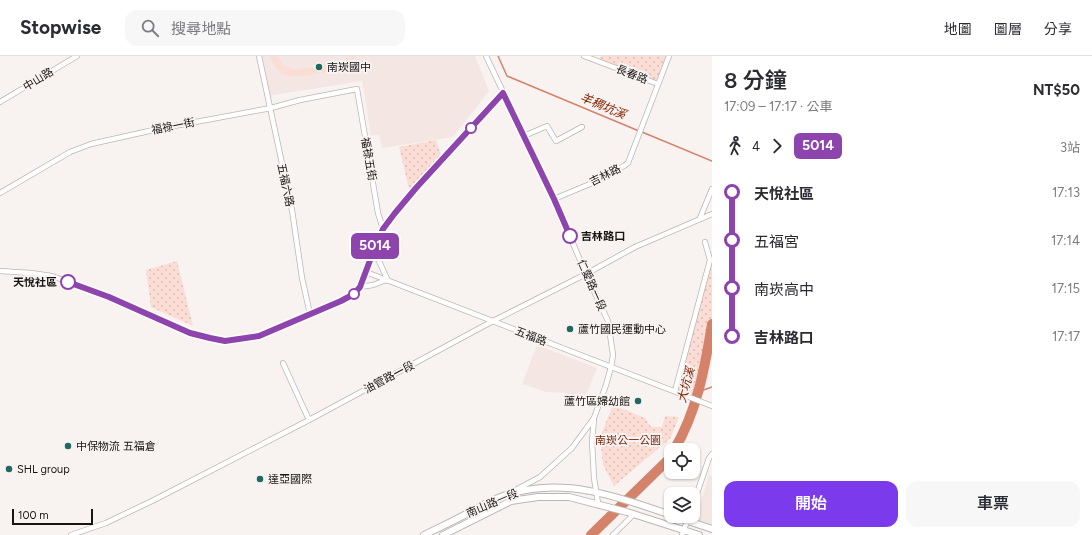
<!DOCTYPE html>
<html lang="zh-TW">
<head>
<meta charset="utf-8">
<style>
	:root { --surface:#fff; --page:#f7f7f7; --text:#2b2b33; --muted:#7c7c81; --line:#e1e1e2; --accent:#7c3aed }
	body { margin:0; font-family:Figtree,"Noto Sans TC",sans-serif; background:var(--page); color:var(--text); height:100vh; display:flex; flex-direction:column; font-size:15px; white-space:nowrap }
	* { box-sizing:border-box; margin:0 }
	p { font-size:13px; color:var(--muted) }
	.icon { flex:none; width:22px; height:22px; fill:none; stroke:currentColor; stroke-width:2; stroke-linecap:round; stroke-linejoin:round }
	.map { position:relative; flex:1; overflow:hidden }
	.drawer { display:flex; flex-direction:column; background:var(--surface); width:380px }
	.drawer>* { flex:none }
	.badge { padding:0 8px; border-radius:6px; font-size:14px; line-height:26px }
	.controls { position:absolute; left:664px; top:387px; display:grid; gap:8px }
	.controls a { display:grid; place-items:center; width:36px; height:36px; border-radius:8px; background:var(--surface); box-shadow:0 1px 3px #0004; font-size:20px }
	.scale { position:absolute; left:12px; bottom:10px; width:81px; box-sizing:border-box; padding-left:4px; border:2px solid #181615; border-top:0; font-size:11px; line-height:14px; white-space:nowrap; color:#181615; -webkit-text-stroke:3px #f8f3f1; paint-order:stroke }
	.map>.badge { position:absolute; translate:-50% -50%; box-shadow:0 0 0 2px #fff }
	.legs { display:flex; align-items:center; gap:6px; height:44px; padding:0 12px; font-size:13px }
	.legs p { margin-inline-start:auto }
	.head { display:flex; align-items:center; justify-content:space-between; height:68px; padding:0 12px }
	h1 { font-size:22px; font-weight:600; line-height:30px }
	.cta { display:flex; gap:8px; margin-top:auto; padding:8px 12px }
	.cta a { flex:1; height:46px; border-radius:12px; background:var(--accent); color:#fff; font-size:16px; font-weight:600; line-height:46px; text-align:center }
	.cta a+a { background:var(--page); color:var(--text) }
	ul { padding:0 12px; list-style:none }
	li { display:flex; align-items:center; gap:14px; height:48px; font-size:15px }
	li i { display:grid; place-items:center; width:6px; height:100%; margin:0 5px; background:currentColor }
	li i::after { content:''; width:10px; height:10px; margin:-5px; border:3px solid; border-radius:50%; background:var(--surface) }
	li p { margin-inline-start:auto }
	li:first-child i { background:linear-gradient(#0000 50%,currentColor 0) }
	li:last-child i { background:linear-gradient(currentColor 50%,#0000 0) }
	header { display:flex; align-items:center; gap:24px; box-sizing:border-box; height:56px; padding:0 20px; background:var(--surface); border-bottom:1px solid var(--line) }
	header strong { font-size:19px }
	nav { display:flex; gap:22px; margin-inline-start:auto; font-size:14px }
	.search { width:280px; height:36px; background:var(--page); display:flex; align-items:center; gap:10px; box-sizing:border-box; padding:0 14px; border-radius:12px; color:var(--muted); font-size:15px }
	main { display:flex; flex:1; min-height:0 }
	.map>svg:first-child { display:block }
	.built { fill:#f4e6e3 }
	.park { fill:url(#park-dots) }
	.garden { fill:#fbddd5 }
	.lines { fill:none; stroke-linecap:round; stroke-linejoin:round }
	.stream { stroke:#d5826b; stroke-width:1.5 }
	.river { stroke:#d5826b; stroke-width:10 }
	.street-casing { stroke:#bbb6b5; stroke-width:6 }
	.secondary-casing { stroke:#bbb6b5; stroke-width:8 }
	.street { stroke:#fff; stroke-width:4.5 }
	.secondary { stroke:#fff; stroke-width:6 }
	.line-1-casing { stroke:#fff; stroke-width:9 }
	.line-1 { stroke:#8e44ad; stroke-width:6 }
	.poi-dot { fill:#206960; stroke:#f8f3f1; stroke-width:1.5 }
	.stop-1-dot { fill:#fff; stroke:#8e44ad; stroke-width:2 }
	.labels { text-anchor:middle; stroke-width:4; stroke-linejoin:round; paint-order:stroke }
	.poi-label { font-size:11px; fill:#181615; stroke:#f8f3f1; text-anchor:start }
	.street-label { font-size:11px; fill:#181615; stroke:#f8f3f1 }
	.stop-label { font-size:11px; font-weight:bold; fill:#181615; stroke:#f8f3f1; text-anchor:start }
	.park-label { font-size:11px; fill:#762a15; stroke:#f8f3f1 }
	.water-label { font-size:12px; font-style:italic; fill:#842201; stroke:#f8f3f1 }
</style>
</head>
<body>
<header>
<strong>Stopwise</strong>
<div class="search"><svg class="icon" aria-label="search" viewBox="0 0 24 24"><circle cx="10" cy="10" r="6"/><path d="M15 15l6 6"/></svg>搜尋地點</div>
<nav><a>地圖</a><a>圖層</a><a>分享</a></nav>
</header>
<main>
<div class="map">
<svg width="712" height="479" viewBox="0 0 712 479">
	<defs>
		<pattern id="park-dots" width="8" height="8" patternUnits="userSpaceOnUse"><rect width="8" height="8" fill="#fbddd5"/><path d="M2 2h.1M6 6h.1" fill="none" stroke="#d6bdb6" stroke-width="1.8" stroke-linecap="round"/></pattern>
	</defs>
	<rect width="100%" height="100%" fill="#f8f3f1"/>
	<g class="built">
		<path d="M 260,0 L 475,0 L 489,35 L 453,81 L 382,92 L 379,78 L 371,80 L 362,25 L 268,40 Z"/>
		<path d="M 537,289 L 597,312 L 584,344 L 566,337 L 546,336 L 522,328 Z"/>
		<path d="M 709,419 L 712,420 L 712,471 L 695,466 Z"/>
	</g>
	<g class="park">
		<path d="M 601,0 L 666,0 L 656,26 L 599,4 Z"/>
		<path d="M 436,84 L 441,99 L 409,133 L 399,91 Z"/>
		<path d="M 712,203 L 712,263 L 700,314 L 700,325 L 696,344 L 675,335 L 710,204 Z"/>
		<path d="M 177,205 L 193,270 L 151,251 L 146,214 Z"/>
		<path d="M 613,349 L 645,362 L 651,371 L 662,371 L 665,360 L 679,361 L 670,383 L 614,430 L 603,409 L 600,381 Z"/>
	</g>
	<path class="garden" d="M 270,0 L 277,0 L 284,10 L 296,14 L 341,7 L 350,0 L 356,0 C 353,5 349,8 345,11 C 336,15 298,22 289,20 C 279,17 273,9 270,0 Z"/>
	<g class="lines">
		<g class="stream">
			<path d="M 498,0 L 507,20 L 639,75"/>
			<path d="M 642,76 L 712,105"/>
			<path d="M 698,336 L 712,331"/>
		</g>
		<g class="river">
			<path d="M 674,394 C 697,356 705,311 712,268"/>
			<path d="M 591,479 L 668,404 L 671,399"/>
		</g>
		<g class="street-casing">
			<g id="street">
				<path d="M 259,0 L 292,154 L 302,222 L 310,258"/>
				<path d="M 486,0 L 554,143 L 586,218 L 608,265 L 613,299 L 611,311 L 606,329 L 594,362 L 572,392 L 540,421 L 512,436"/>
				<path d="M 584,0 L 658,28"/>
				<path d="M 0,46 L 77,0"/>
				<path d="M 524,80 L 547,70 L 556,85 L 582,71"/>
				<path d="M 0,137 L 70,96 L 91,88 L 158,73 L 271,52 L 300,44 L 357,33 L 378,157 L 383,173"/>
				<path d="M 554,143 L 597,125 L 624,110 L 628,107 L 669,0"/>
				<path d="M 700,162 L 712,133"/>
				<path d="M 373,197 L 379,205 L 388,225"/>
				<path d="M 0,215 L 31,217 L 52,220 L 99,237 L 191,277 L 210,282 L 225,285 L 259,281 L 341,245 L 354,238 L 360,231 L 375,191 L 383,173 L 395,157 L 416,132 L 503,37"/>
				<path d="M 366,216 L 712,350"/>
				<path d="M 360,231 L 373,229 L 386,224"/>
				<path d="M 283,307 L 309,364"/>
				<path d="M 675,335 L 710,204 L 705,186"/>
				<path d="M 594,364 L 592,385 L 594,422 L 598,447"/>
				<path d="M 693,449 L 709,402 L 712,398"/>
				<path d="M 71,479 L 106,467 L 154,444 L 309,364 L 493,265 L 586,218 L 635,191 L 712,158"/>
				<path d="M 613,479 L 634,458"/>
				<path d="M 682,479 L 689,460"/>
			</g>
		</g>
		<g class="secondary-casing">
			<g id="secondary">
				<path d="M 673,460 L 712,473"/>
				<path d="M 424,479 C 441,471 457,463 474,454 C 485,448 497,441 510,438 C 565,421 619,441 671,459"/>
				<path d="M 443,479 L 511,445 L 538,441 L 569,441 L 627,456 L 699,479"/>
			</g>
		</g>
		<use href="#street" class="street"/>
		<use href="#secondary" class="secondary"/>
	</g>
	<g class="lines">
		<g class="line-1-casing">
			<path id="line-1" d="M 68,226 L 109,241 L 190,277 L 210,282 L 225,285 L 259,280 L 341,245 L 354,238 L 360,231 L 375,191 L 383,173 L 395,157 L 416,132 L 503,37 L 554,143 L 570,180"/>
		</g>
		<use href="#line-1" class="line-1"/>
	</g>
	<g class="poi-dot">
		<circle cx="319" cy="11" r="4"/>
		<circle cx="570" cy="273" r="4"/>
		<circle cx="638" cy="345" r="4"/>
		<circle cx="68" cy="390" r="4"/>
		<circle cx="9" cy="413" r="4"/>
		<circle cx="260" cy="423" r="4"/>
	</g>
	<g class="stop-1-dot">
		<circle cx="471" cy="72" r="5"/>
		<circle cx="570" cy="180" r="7"/>
		<circle cx="68" cy="226" r="7"/>
		<circle cx="354" cy="238" r="5"/>
	</g>
	<g class="labels">
		<g class="poi-label">
			<text x="327" y="15">南崁國中</text>
			<text x="578" y="277">蘆竹國民運動中心</text>
			<text x="630" y="349" text-anchor="end">蘆竹區婦幼館</text>
			<text x="76" y="394">中保物流 五福倉</text>
			<text x="17" y="417">SHL group</text>
			<text x="268" y="427">達亞國際</text>
		</g>
		<g class="street-label">
			<text transform="translate(632 18) rotate(21)" y="4">長春路</text>
			<text transform="translate(38 23) rotate(-31)" y="4">中山路</text>
			<text transform="translate(173 70) rotate(-11)" y="4">福祿一街</text>
			<text transform="translate(369 103) rotate(80)" y="4">福祿五街</text>
			<text transform="translate(605 119) rotate(-27)" y="4">吉林路</text>
			<text transform="translate(286 129) rotate(78)" y="4">五福六路</text>
			<text transform="translate(592 229) rotate(66)" y="4">仁愛路一段</text>
			<text transform="translate(531 280) rotate(21)" y="4">五福路</text>
			<text transform="translate(389 321) rotate(-28)" y="4">油管路一段</text>
			<text transform="translate(492 447) rotate(-23)" y="4">南山路一段</text>
		</g>
		<g class="stop-label">
			<text x="581" y="184">吉林路口</text>
			<text x="57" y="230" text-anchor="end">天悅社區</text>
		</g>
		<g class="park-label">
			<text x="628" y="388">南崁公一公園</text>
		</g>
		<g class="water-label">
			<text transform="translate(603 50) rotate(23)" y="4">羊稠坑溪</text>
			<text transform="translate(686 329) rotate(-75)" y="4">大坑溪</text>
		</g>
	</g>
</svg>
<div class="controls">
<a><svg class="icon" aria-label="locate" viewBox="0 0 24 24"><circle cx="12" cy="12" r="6"/><path d="M12 2v4M12 18v4M2 12h4M18 12h4"/></svg></a>
<a><svg class="icon" aria-label="layers" viewBox="0 0 24 24"><path d="M12 4l9 5-9 5-9-5zM3 14l9 5 9-5"/></svg></a>
</div>
<div class="scale">100 m</div>
<b class="badge" style="left:375px;top:190px;background:#8e44ad;color:#fff">5014</b>
</div>
<section class="drawer">
<div class="head"><div><h1>8 分鐘</h1><p>17:09 – 17:17 · 公車</p></div><b>NT$50</b></div>
<div class="legs"><svg class="icon" aria-label="walk" viewBox="0 0 24 24"><circle cx="13" cy="4" r="2"/><path d="M13 8l-2 6 4 7M11 14l-3 7M7 12l3-4h3l4 4"/></svg>4<svg class="icon" aria-label="forward" viewBox="0 0 24 24"><path d="M9 5l7 7-7 7"/></svg><b class="badge" style="background:#8e44ad;color:#fff">5014</b><p>3站</p></div>
<ul>
<li><i style="color:#8e44ad"></i><b>天悅社區</b><p>17:13</p></li>
<li><i style="color:#8e44ad"></i><span>五福宮</span><p>17:14</p></li>
<li><i style="color:#8e44ad"></i><span>南崁高中</span><p>17:15</p></li>
<li><i style="color:#8e44ad"></i><b>吉林路口</b><p>17:17</p></li>
</ul>
<div class="cta"><a>開始</a><a>車票</a></div>
</section>
</main>
</body>
</html>
